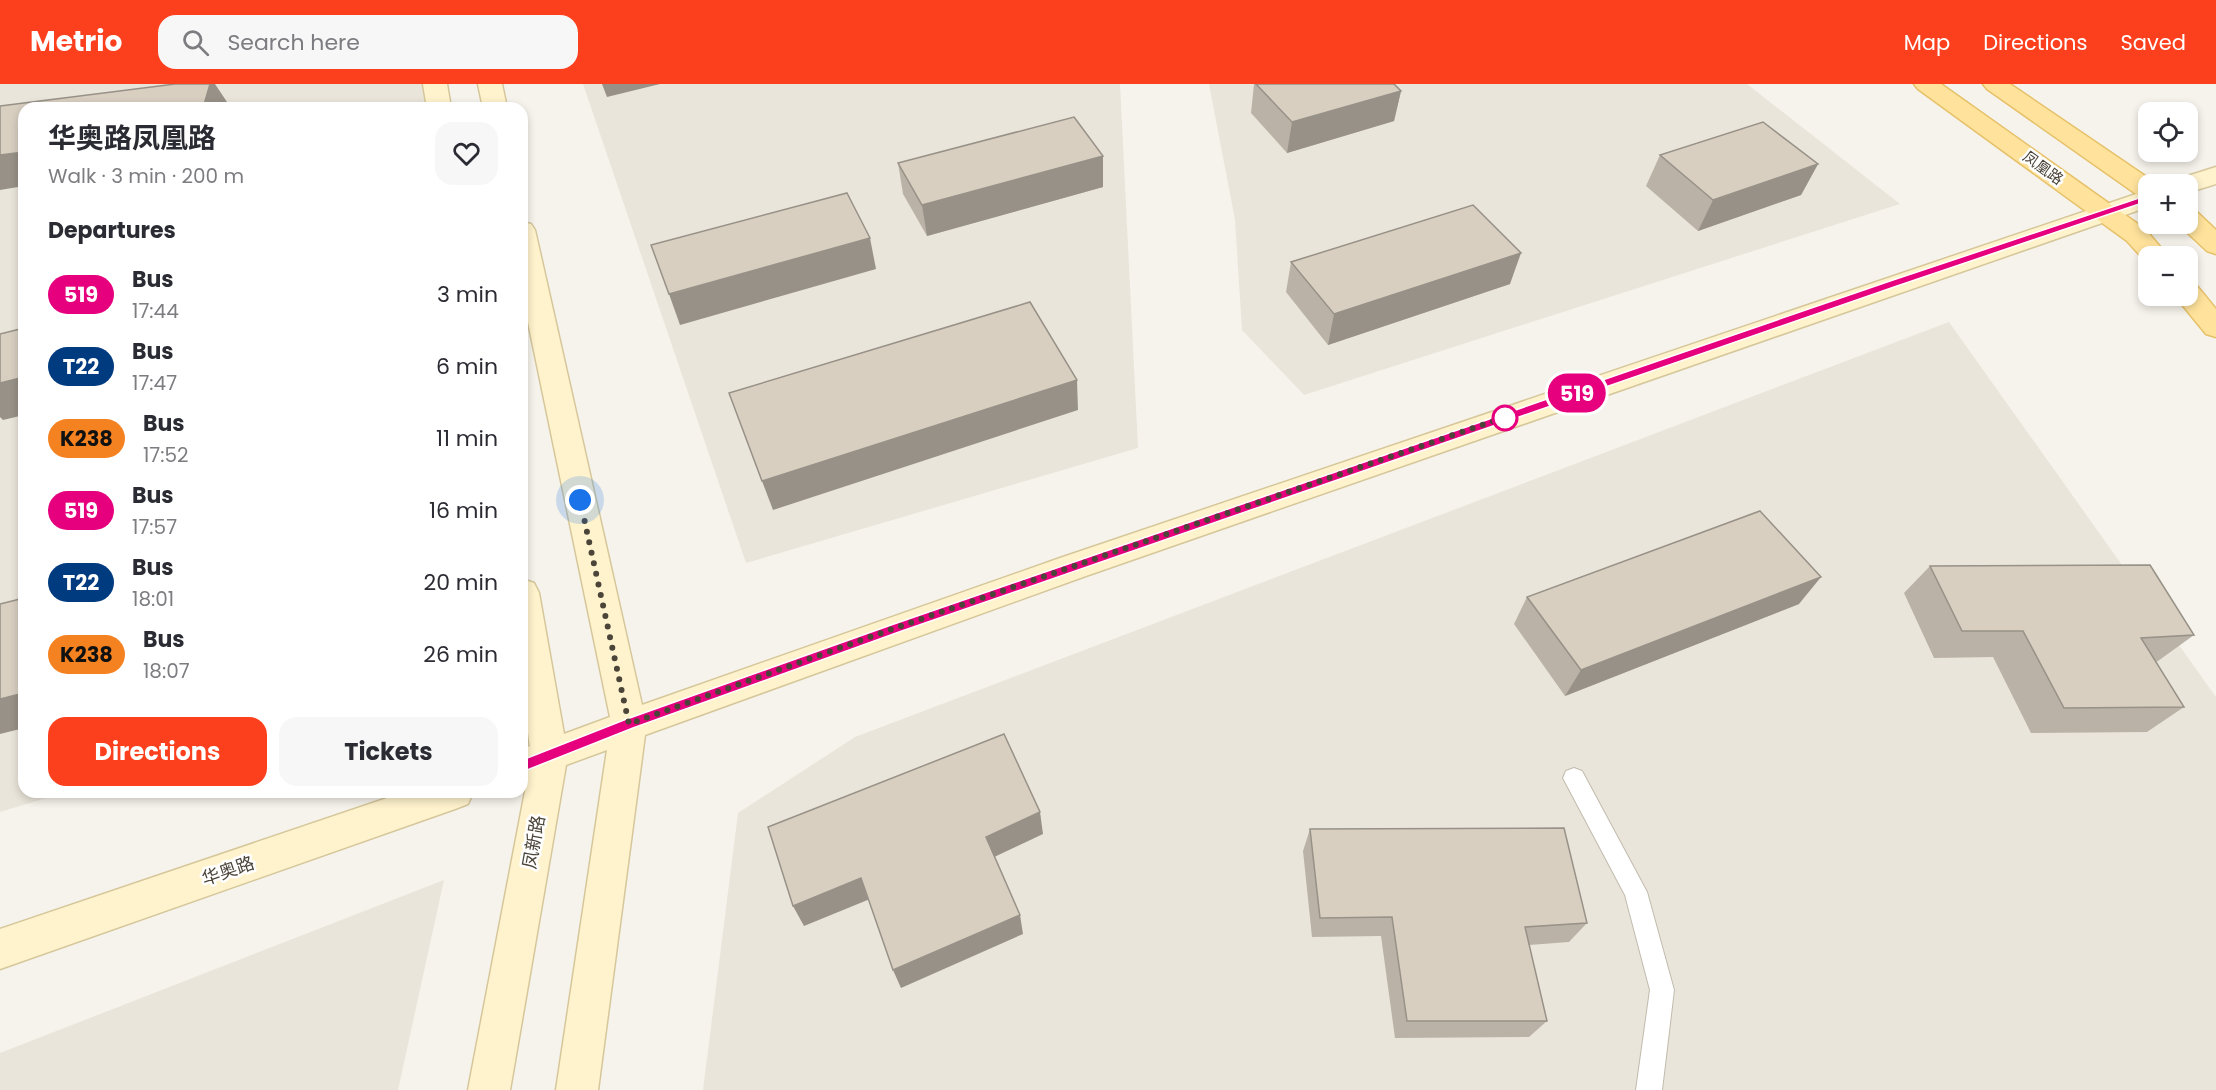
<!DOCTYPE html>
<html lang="en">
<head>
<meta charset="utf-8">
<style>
	:root { --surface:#fff; --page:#f7f7f7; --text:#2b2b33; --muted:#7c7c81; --accent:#fc3f1d }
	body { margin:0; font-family:Poppins,"Noto Sans SC",sans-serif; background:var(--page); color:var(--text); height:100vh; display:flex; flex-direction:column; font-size:22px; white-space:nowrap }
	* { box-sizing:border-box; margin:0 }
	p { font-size:20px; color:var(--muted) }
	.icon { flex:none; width:33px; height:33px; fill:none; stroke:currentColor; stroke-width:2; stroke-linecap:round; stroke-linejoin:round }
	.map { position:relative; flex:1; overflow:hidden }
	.sheet { position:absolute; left:18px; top:18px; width:510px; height:696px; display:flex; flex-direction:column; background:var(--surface); border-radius:18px; box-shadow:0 3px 9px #0003 }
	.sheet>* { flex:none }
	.badge { padding:0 12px; border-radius:20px; font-size:21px; line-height:39px }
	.buttons { position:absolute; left:2138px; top:18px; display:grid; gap:12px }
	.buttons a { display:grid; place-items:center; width:60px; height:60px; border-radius:12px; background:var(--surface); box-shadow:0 3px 9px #0003; font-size:30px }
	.you { position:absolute; width:30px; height:30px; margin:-15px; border:4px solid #fff; border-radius:50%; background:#1a73e8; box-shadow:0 0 0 9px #1a73e833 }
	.map>.badge { position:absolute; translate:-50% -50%; box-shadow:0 0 0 3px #fff }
	h2 { padding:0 30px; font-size:22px; line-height:54px }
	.round { display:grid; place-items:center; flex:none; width:63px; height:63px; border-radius:18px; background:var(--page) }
	.overview { display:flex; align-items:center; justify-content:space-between; height:102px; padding:0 30px }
	h1 { font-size:28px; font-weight:700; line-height:45px }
	.button { display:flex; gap:12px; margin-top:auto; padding:12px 30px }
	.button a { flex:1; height:69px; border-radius:18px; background:var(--accent); color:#fff; font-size:24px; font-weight:700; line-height:69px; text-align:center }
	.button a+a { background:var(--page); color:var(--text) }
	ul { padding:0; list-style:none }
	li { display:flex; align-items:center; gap:18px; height:72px; padding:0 30px }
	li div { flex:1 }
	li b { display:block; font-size:22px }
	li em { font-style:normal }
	li .badge { min-width:66px; font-weight:700; text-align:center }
	header { display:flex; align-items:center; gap:36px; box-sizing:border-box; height:84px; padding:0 30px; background:var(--accent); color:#fff }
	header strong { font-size:28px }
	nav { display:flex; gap:33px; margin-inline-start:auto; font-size:21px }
	.search { width:420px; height:54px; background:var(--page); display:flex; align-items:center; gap:15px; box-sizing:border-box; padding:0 21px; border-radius:18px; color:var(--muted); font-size:22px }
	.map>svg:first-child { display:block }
	.residential { fill:#eae5da }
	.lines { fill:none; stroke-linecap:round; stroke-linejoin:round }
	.lane-casing { stroke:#c2bbae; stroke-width:2 }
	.secondary-casing { stroke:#d6c79b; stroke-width:3 }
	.primary-casing { stroke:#e6c16a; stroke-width:3 }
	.lane { fill:#fff; fill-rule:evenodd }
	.secondary { fill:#fff3cd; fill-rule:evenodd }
	.primary { fill:#ffe39c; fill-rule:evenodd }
	.wall { fill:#bab2a6 }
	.shaded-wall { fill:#979187 }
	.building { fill:#d8cfc1; stroke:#979187; stroke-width:1.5 }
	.line { fill:#e6007e; stroke:#fff; stroke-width:1.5 }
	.walk { stroke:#4b4439; stroke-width:6; stroke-dasharray:0 10.8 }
	.stop-dot { fill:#fff; stroke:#e6007e; stroke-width:3 }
	.labels { text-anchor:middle; stroke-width:5; stroke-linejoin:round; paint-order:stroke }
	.far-street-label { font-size:15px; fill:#4b4439; stroke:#fff }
	.street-label { font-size:18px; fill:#4b4439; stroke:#fff }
</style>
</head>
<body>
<header>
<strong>Metrio</strong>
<div class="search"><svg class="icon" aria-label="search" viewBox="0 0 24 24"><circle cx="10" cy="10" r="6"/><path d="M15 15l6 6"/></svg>Search here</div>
<nav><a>Map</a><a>Directions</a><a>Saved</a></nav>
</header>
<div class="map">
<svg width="2216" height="1006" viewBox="0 0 2216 1006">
	<rect width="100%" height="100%" fill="#f6f3ec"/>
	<g class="residential">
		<path d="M 0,0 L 444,0 L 448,24 L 24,24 L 24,708 L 66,708 L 0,728 Z"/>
		<path d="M 583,0 L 1120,0 L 1138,364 L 746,479 Z"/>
		<path d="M 1209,0 L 1747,0 L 1900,120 L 1304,311 L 1242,246 L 1235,136 Z"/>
		<path d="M 1949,238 L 2216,613 L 2216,1006 L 703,1006 L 738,729 L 855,653 Z"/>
		<path d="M 444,796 L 398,1006 L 0,1006 L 0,969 Z"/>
	</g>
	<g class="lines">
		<g class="lane-casing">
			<path id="lane" d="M 1574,684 L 1582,687 L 1647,808 L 1674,906 L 1662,1006 L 1636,1006 L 1650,906 L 1625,811 L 1563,694 L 1566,687 Z"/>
		</g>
		<g class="secondary-casing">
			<g id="secondary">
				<path d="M 423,0 L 447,0 L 451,24 L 427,24 Z"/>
				<path d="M 478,0 L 502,0 L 507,24 L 483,24 Z"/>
				<path d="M 2216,83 L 2216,100 L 2187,109 L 2187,100 L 2175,100 L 2178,95 Z"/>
				<path d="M 2148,106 L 2148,123 L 1083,493 L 645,651 L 598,1006 L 556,1006 L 607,666 L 566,681 L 510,1006 L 468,1006 L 527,697 L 522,698 L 522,666 L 530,662 L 522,610 L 522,495 L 534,499 L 539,509 L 564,650 L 610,633 L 522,209 L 522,138 L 531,140 L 535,146 L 642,621 L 1060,474 Z"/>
				<path d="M 405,708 L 473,708 L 468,720 L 455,725 L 0,885 L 0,845 Z"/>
			</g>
		</g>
		<g class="primary-casing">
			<g id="primary">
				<path d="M 1914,0 L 1941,0 L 2145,145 L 2168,172 L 2148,172 L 2148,179 L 2146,178 L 2127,157 L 1918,5 Z"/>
				<path d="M 1983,0 L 2010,0 L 2157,100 L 2148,100 L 2148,114 L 2139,112 L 1987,5 Z"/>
				<path d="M 2187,125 L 2196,127 L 2216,146 L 2216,170 L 2207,167 L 2178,140 L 2187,140 Z"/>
				<path d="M 2187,200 L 2197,202 L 2216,225 L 2216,253 L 2206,250 L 2175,212 L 2187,212 Z"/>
			</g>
		</g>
		<use href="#lane" class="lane"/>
		<use href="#secondary" class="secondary"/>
		<use href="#primary" class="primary"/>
	</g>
	<g class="wall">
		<path d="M 1254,0 L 1394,0 L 1401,7 L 1394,37 L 1287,69 L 1251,29 Z"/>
		<path d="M 1660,71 L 1818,80 L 1801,111 L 1698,147 L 1646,102 Z"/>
		<path d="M 1103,72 L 1103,103 L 927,152 L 903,110 L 898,79 Z"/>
		<path d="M 1291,178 L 1510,200 L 1328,261 L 1286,208 Z"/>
		<path d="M 1930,482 L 2194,551 L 2158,577 L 2156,578 L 2184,623 L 2147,648 L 2031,649 L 1993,573 L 1934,574 L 1904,509 Z"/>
		<path d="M 1527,513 L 1799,520 L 1565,612 L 1514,540 Z"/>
		<path d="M 1310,745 L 1587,839 L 1569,858 L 1529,861 L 1547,937 L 1529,953 L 1395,954 L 1381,852 L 1312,853 L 1303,767 Z"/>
	</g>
	<g class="shaded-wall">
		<path d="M 210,0 L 215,0 L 231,24 L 203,24 Z"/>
		<path d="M 602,0 L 660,0 L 607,13 Z"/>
		<path d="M 1401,7 L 1394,37 L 1287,69 L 1292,38 Z"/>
		<path d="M 24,68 L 24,102 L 0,106 L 0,71 Z"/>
		<path d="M 1103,72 L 1103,103 L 927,152 L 922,121 Z"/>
		<path d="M 1818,80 L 1801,111 L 1698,147 L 1713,116 Z"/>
		<path d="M 870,154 L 876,185 L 680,241 L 669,210 Z"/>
		<path d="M 1521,169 L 1510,200 L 1328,261 L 1334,230 Z"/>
		<path d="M 24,293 L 24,331 L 3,336 L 0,333 L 0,299 Z"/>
		<path d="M 1077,296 L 1078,326 L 773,426 L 762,397 Z"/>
		<path d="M 1821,493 L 1799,520 L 1565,612 L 1581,586 Z"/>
		<path d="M 24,609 L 24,644 L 0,650 L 0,615 Z"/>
		<path d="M 1040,728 L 1043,750 L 990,775 L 986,753 Z"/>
		<path d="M 861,794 L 870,815 L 804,842 L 793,822 Z"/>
		<path d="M 1020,831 L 1023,850 L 901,904 L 893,886 Z"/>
	</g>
	<g class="building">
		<path d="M 175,0 L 210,0 L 203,24 L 24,24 L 24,68 L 0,71 L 0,22 Z"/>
		<path d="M 1256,0 L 1394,0 L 1401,7 L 1292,38 Z"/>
		<path d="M 1074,33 L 1103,72 L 922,121 L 898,79 Z"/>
		<path d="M 1763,38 L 1818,80 L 1713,116 L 1660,71 Z"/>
		<path d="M 847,109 L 870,154 L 669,210 L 651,161 Z"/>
		<path d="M 1473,121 L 1521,169 L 1334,230 L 1291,178 Z"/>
		<path d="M 1030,218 L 1077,296 L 762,397 L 729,309 Z"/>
		<path d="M 24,244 L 24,293 L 0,299 L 0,250 Z"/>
		<path d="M 1760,427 L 1821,493 L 1581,586 L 1527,513 Z"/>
		<path d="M 2150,481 L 2194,551 L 2141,554 L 2184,623 L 2064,624 L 2023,547 L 1962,547 L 1930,482 Z"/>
		<path d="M 24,514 L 24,609 L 0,615 L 0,520 Z"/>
		<path d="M 1004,650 L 1040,728 L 986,753 L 1020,831 L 893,886 L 861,794 L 793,822 L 768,743 Z"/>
		<path d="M 1564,744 L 1587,839 L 1525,843 L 1547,937 L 1407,937 L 1392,833 L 1320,834 L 1310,745 Z"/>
	</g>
	<path class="line" d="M 2148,111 L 2153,114 L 2151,116 L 1897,202 L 899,548 L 633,644 L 522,688 L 516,682 L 517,678 L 624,636 L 891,541 L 1890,197 Z"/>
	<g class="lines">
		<path class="walk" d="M 580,416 L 629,640 L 895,544 L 1511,331 L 1505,334"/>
	</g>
	<circle class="stop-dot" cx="1505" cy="334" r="12"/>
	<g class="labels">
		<g class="far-street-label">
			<text transform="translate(2043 84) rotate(36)" y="5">凤凰路</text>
		</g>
		<g class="street-label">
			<text transform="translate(534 758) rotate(-80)" y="6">凤新路</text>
			<text transform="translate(228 787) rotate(-19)" y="6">华奥路</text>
		</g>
	</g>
</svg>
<div class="buttons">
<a><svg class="icon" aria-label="locate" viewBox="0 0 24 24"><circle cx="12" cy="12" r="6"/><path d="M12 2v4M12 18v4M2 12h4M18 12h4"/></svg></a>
<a>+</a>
<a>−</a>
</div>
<div class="you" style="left:580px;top:416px"></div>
<b class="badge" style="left:1577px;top:309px;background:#e6007e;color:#fff">519</b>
<section class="sheet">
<div class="overview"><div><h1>华奥路凤凰路</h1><p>Walk · 3 min · 200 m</p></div><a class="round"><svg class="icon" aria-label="heart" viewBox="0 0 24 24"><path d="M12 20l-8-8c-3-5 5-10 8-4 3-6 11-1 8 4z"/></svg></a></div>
<h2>Departures</h2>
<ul>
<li><span class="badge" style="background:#e6007e;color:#fff">519</span><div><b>Bus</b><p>17:44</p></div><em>3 min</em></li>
<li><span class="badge" style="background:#003b80;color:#fff">T22</span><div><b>Bus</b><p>17:47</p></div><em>6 min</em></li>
<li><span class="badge" style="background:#f58220;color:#111">K238</span><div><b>Bus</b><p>17:52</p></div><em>11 min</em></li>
<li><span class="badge" style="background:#e6007e;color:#fff">519</span><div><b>Bus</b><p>17:57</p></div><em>16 min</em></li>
<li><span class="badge" style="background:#003b80;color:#fff">T22</span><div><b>Bus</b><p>18:01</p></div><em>20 min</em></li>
<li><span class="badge" style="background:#f58220;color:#111">K238</span><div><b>Bus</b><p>18:07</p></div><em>26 min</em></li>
</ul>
<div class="button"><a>Directions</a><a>Tickets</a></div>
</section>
</div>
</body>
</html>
